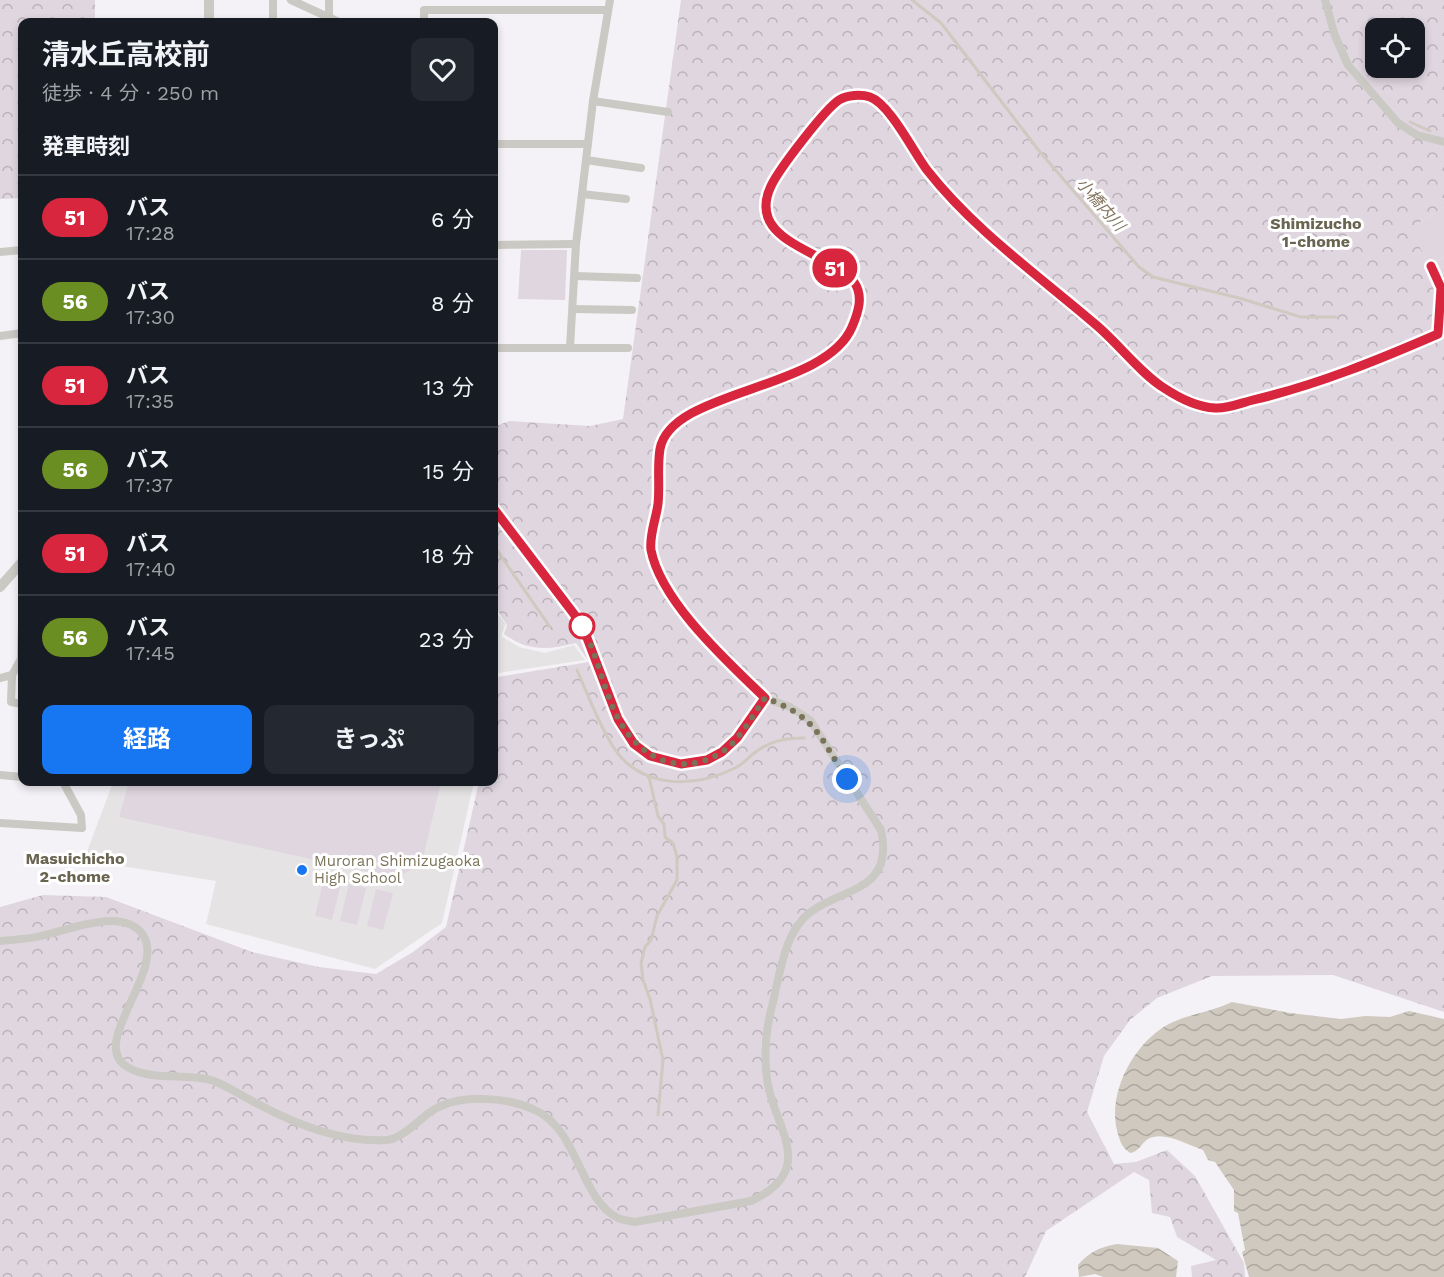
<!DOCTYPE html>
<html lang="ja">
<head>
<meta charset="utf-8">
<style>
	:root { --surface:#171b24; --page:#242831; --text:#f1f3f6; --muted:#9ea1a6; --line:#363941; --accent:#1777f2 }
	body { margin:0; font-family:"Work Sans","Noto Sans JP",sans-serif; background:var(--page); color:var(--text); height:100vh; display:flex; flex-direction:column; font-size:22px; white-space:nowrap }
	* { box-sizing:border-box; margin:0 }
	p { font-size:20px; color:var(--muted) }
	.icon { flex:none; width:33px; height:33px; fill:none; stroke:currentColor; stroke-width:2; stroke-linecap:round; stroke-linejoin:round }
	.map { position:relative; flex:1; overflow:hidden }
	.details { position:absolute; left:18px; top:18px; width:480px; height:768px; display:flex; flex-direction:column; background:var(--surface); border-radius:12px; box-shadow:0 3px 9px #0003 }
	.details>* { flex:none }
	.badge { padding:0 12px; border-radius:20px; font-size:21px; line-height:39px }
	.buttons { position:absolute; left:1365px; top:18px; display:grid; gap:12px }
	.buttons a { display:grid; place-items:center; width:60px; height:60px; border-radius:12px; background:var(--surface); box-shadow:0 3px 9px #0003; font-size:30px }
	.you { position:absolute; width:30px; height:30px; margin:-15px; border:4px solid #fff; border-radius:50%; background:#1a73e8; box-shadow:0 0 0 9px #1a73e833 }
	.map>.badge { position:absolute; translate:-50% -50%; box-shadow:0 0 0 3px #fff }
	h2 { padding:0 24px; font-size:22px; line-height:54px }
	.round { display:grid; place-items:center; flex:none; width:63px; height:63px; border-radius:12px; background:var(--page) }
	.summary { display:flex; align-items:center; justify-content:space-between; height:102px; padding:0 24px }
	h1 { font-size:28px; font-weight:700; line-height:45px }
	.primary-button { display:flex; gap:12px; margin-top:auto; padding:12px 24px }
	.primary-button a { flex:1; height:69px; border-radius:12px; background:var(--accent); color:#fff; font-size:24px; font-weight:700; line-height:69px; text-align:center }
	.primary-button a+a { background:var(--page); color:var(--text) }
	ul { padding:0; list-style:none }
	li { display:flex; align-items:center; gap:18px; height:84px; padding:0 24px; border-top:2px solid var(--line) }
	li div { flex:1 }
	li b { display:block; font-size:22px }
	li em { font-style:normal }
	li .badge { min-width:66px; font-weight:700; text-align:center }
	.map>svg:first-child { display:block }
	.built { fill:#e5e3e4 }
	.forest { fill:url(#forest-crowns); fill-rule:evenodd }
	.green { fill:#e0d6e0 }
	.water { fill:url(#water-waves) }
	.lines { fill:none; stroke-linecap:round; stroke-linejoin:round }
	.stream { stroke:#cfc9c0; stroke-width:3 }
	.minor { stroke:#cbc9c3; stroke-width:8 }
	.tertiary { stroke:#cbc9c3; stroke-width:10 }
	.line-casing { stroke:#fff; stroke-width:14 }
	.line { stroke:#d7263d; stroke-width:9 }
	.walk { stroke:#7a735a; stroke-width:6; stroke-dasharray:0 10.8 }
	.stop-dot { fill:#fff; stroke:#d7263d; stroke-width:3 }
	.poi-dot { fill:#1777f2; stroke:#fff; stroke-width:2 }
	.labels { text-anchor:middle; stroke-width:6; stroke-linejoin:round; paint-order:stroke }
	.poi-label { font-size:15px; fill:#7a735a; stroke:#fff; text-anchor:start }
	.water-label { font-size:16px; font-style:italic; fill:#83745e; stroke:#fff }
	.neighbourhood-label { font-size:16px; font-weight:bold; fill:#6a6551; stroke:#fff }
</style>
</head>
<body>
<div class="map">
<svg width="1444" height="1277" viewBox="0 0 1444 1277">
	<defs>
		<pattern id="forest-crowns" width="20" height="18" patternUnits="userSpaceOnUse" patternTransform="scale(1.5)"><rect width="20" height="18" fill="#e0d6e0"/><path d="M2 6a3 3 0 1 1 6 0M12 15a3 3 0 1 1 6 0" fill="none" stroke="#bbb2b9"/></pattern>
		<pattern id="water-waves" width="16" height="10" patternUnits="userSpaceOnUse" patternTransform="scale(1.5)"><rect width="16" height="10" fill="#cfc9c0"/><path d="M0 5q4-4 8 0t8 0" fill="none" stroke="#ada89f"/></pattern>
	</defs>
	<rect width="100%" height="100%" fill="#f4f2f6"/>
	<g class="built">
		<path d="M 494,610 L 506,624 L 501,636 L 519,647 L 545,653 L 574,645 L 585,660 L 498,673 L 494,691 Z"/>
		<path d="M 113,782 L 474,782 L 442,923 L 375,969 L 206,924 L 216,881 L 84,860 Z"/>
	</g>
	<g class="forest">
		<path d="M 0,0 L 95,0 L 95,22 L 22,22 L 22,198 L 0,199 Z"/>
		<path d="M 681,0 L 1444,0 L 1444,207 L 1416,225 L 1429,267 L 1444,256 L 1444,1012 L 1333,975 L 1212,976 L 1157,998 L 1130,1020 L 1104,1056 L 1087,1112 L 1114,1164 L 1136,1162 L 1167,1150 L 1195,1176 L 1244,1263 L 1245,1277 L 1192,1277 L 1191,1266 L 1216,1260 L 1177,1237 L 1170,1217 L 1152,1213 L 1149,1180 L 1134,1172 L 1046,1231 L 1025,1277 L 0,1277 L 0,907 L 43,895 L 106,897 L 252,952 L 319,967 L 376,974 L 413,952 L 446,927 L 479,782 L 494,782 L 494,703 L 498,677 L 589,662 L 576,643 C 548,650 528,652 504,634 L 507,625 L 494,605 L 494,427 L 509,421 L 590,426 L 623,419 ZM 1376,28 L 1414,28 L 1414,68 L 1376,68 Z"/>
	</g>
	<g class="green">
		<path d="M 1444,207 L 1444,256 L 1429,267 L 1414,235 L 1416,225 Z"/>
		<path d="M 521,250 L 567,250 L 565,300 L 518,299 Z"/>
		<path d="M 129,782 L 441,782 L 422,862 L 398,878 L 119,817 Z"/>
		<path d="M 324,879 L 341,883 L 332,920 L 315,916 Z"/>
		<path d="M 349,884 L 366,888 L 357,925 L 340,921 Z"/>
		<path d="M 376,889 L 393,893 L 383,930 L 367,926 Z"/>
	</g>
	<g class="water">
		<path d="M 1232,1002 L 1290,1013 L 1341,1019 L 1366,1016 L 1390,1017 L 1409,1011 L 1444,1019 L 1444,1277 L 1249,1277 L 1242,1252 L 1245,1250 L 1238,1213 L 1234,1211 L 1234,1190 L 1215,1162 L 1208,1160 L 1203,1150 C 1188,1145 1163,1130 1148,1139 C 1141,1143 1139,1152 1130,1153 C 1122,1147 1121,1144 1118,1134 C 1106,1096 1132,1045 1167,1025 C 1187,1014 1212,1012 1232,1002 Z"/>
		<path d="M 1117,1244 L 1158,1248 L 1178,1261 L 1176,1277 L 1103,1277 L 1095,1274 L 1079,1277 L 1078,1265 C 1089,1252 1100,1247 1117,1244 Z"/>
	</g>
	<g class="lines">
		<g class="stream">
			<path d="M 912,0 L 941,23 L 1040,152 L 1139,267 L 1153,277 L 1239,298 L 1301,317 L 1336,317"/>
			<path d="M 1410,122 L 1430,131"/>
			<path d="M 494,546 L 550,627"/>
			<path d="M 577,670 C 588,695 598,722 612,745 C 639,789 693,789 735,768 C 742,765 747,759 753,754 C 769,741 784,738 804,738"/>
			<path d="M 649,777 L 658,816 L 664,824 L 665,837 L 673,843 L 677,857 L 677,880 L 657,916 L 651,940 L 645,947 L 641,963 L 643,980 L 650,999 L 663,1060 L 658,1115"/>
		</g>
		<g class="minor">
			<path d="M 273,0 L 273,22"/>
			<path d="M 291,0 L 339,22"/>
			<path d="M 1325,0 L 1335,36 L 1348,65 L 1398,123 L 1417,135 L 1444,142"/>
			<path d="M 329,18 L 329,0"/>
			<path d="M 424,22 L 424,10 L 608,10"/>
			<path d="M 593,101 L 668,112"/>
			<path d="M 494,144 L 588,144"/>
			<path d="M 586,160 L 641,168"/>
			<path d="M 582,194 L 626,199"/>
			<path d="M 494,245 L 576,244"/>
			<path d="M 0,252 L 22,250"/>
			<path d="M 1431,266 L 1441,288 L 1438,334"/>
			<path d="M 575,276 L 637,278"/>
			<path d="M 573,309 L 632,310"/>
			<path d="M 0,336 L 22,333"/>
			<path d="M 570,347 L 576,244 L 593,101 L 610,0"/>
			<path d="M 494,348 L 628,348"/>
			<path d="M 12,675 L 11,702 L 22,704"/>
			<path d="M 0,678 L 12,675 L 21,659 L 22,622"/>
			<path d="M 0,775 L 22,777"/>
			<path d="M 0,823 L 82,828 L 81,815 L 63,782"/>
			<path d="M 0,941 C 15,940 30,939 45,935 C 71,929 124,907 143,935 C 167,971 85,1046 129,1068 C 155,1082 187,1072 214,1081 C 229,1087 244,1097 258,1104 C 297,1125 342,1143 387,1140 C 401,1139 418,1121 429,1113 C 456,1093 507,1096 537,1111 C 579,1132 580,1199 618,1218 C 622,1220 630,1221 635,1222 L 751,1201 C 820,1169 773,1127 767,1079 C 764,1055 766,1029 772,1006 C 779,979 783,941 802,920 C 833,886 896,897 881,830 L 810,720 L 790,707 L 765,698 L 700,633 L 664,584 L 650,545 L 658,503 L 662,439 L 677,422 L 750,389 L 797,372 L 825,356 L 850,332 L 860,302 L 855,283 L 775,230 L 767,215 L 767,200 L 771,184 L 838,100 L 851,95 L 870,97 L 882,105 L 928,171 L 972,220 L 1099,327 L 1161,387 L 1193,403 L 1218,409 L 1266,397 L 1325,379 L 1444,331"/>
		</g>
		<g class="tertiary">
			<path d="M 209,0 L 209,22"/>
			<path d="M 494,509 L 574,614 C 604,662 609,752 674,762 C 720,770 742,730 765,698"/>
			<path d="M 0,587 L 22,562"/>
		</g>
	</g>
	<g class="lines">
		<g class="line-casing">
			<path id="line" d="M 494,509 L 574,614 L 584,630 L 618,719 L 634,744 L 650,756 L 681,764 L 707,760 L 722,752 L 737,738 L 765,698 C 728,662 661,602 651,550 C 649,536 656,519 658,504 C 660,486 657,467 660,449 C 671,389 825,391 852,327 C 858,313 864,296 854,282 C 831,251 744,243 771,186 C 779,169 825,109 839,100 C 847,95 861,94 870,97 C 890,104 914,153 927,170 C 974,230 1038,275 1095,324 C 1118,343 1140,373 1164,388 C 1179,398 1197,407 1215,408 C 1227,409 1241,403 1253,400 C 1317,385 1378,360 1438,334 L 1441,288 L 1431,266"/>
		</g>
		<use href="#line" class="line"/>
		<path class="walk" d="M 582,626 C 598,655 603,690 619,720 C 640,759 682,778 722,752 C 740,740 752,716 765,698 C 817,717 818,735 847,779"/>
	</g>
	<circle class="stop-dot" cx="582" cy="626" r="12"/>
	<circle class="poi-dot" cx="302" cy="870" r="6"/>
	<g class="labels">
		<g class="poi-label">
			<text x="314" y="866">Muroran Shimizugaoka<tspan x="314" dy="17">High School</tspan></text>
		</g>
		<g class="water-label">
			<text transform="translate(1101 204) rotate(49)" y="6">小橋内川</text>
		</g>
		<g class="neighbourhood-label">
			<text x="1316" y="229">Shimizucho<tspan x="1316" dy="18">1-chome</tspan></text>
			<text x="75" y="864">Masuichicho<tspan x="75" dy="18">2-chome</tspan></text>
		</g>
	</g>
</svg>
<div class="buttons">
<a><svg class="icon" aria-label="locate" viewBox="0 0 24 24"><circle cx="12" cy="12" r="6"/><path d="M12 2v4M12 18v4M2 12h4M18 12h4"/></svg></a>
</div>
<div class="you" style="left:847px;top:779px"></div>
<b class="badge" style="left:835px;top:268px;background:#d7263d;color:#fff">51</b>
<section class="details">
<div class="summary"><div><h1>清水丘高校前</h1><p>徒歩 · 4 分 · 250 m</p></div><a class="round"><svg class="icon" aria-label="heart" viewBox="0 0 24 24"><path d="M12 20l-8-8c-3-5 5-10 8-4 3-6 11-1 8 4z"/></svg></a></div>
<h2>発車時刻</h2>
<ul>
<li><span class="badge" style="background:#d7263d;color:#fff">51</span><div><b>バス</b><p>17:28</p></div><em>6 分</em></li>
<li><span class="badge" style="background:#6b8e23;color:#fff">56</span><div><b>バス</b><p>17:30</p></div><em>8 分</em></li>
<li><span class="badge" style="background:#d7263d;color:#fff">51</span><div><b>バス</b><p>17:35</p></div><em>13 分</em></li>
<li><span class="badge" style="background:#6b8e23;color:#fff">56</span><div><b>バス</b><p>17:37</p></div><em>15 分</em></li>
<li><span class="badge" style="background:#d7263d;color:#fff">51</span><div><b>バス</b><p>17:40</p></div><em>18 分</em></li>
<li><span class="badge" style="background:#6b8e23;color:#fff">56</span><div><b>バス</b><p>17:45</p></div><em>23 分</em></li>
</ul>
<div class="primary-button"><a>経路</a><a>きっぷ</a></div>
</section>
</div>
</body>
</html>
